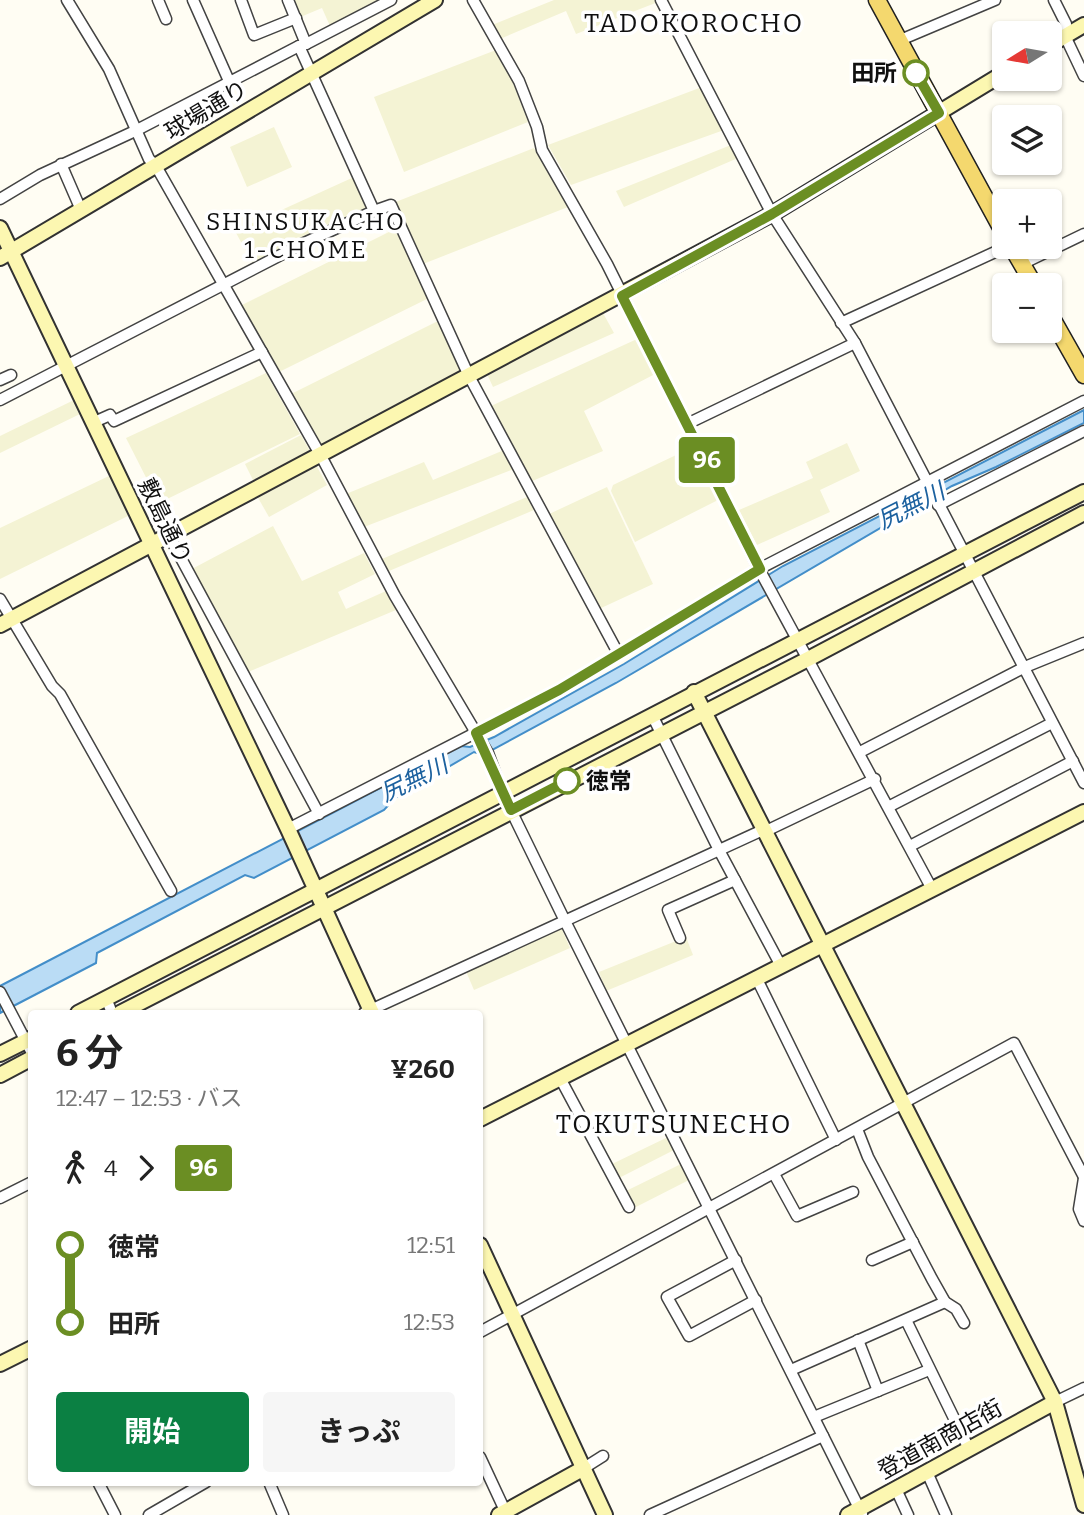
<!DOCTYPE html>
<html lang="ja">
<head>
<meta charset="utf-8">
<style>
	:root { --surface:#fff; --page:#f6f6f6; --text:#222; --muted:#767676; --accent:#0b8043 }
	body { margin:0; font-family:Bitter,"Noto Sans JP",serif; background:var(--page); color:var(--text); height:100vh; display:flex; flex-direction:column; font-size:26px; white-space:nowrap }
	* { box-sizing:border-box; margin:0 }
	p { font-size:23px; color:var(--muted) }
	.icon { flex:none; width:38px; height:38px; fill:none; stroke:currentColor; stroke-width:2; stroke-linecap:round; stroke-linejoin:round }
	.map { position:relative; flex:1; overflow:hidden }
	.panel { position:absolute; left:28px; top:1010px; width:455px; height:476px; display:flex; flex-direction:column; background:var(--surface); border-radius:7px; box-shadow:0 2px 5px #0004 }
	.panel>* { flex:none }
	.badge { padding:0 14px; border-radius:5px; font-size:24px; line-height:46px }
	.needle { width:46px; rotate:259deg }
	.buttons { position:absolute; left:992px; top:21px; display:grid; gap:14px }
	.buttons a { display:grid; place-items:center; width:70px; height:70px; border-radius:7px; background:var(--surface); box-shadow:0 2px 5px #0004; font-size:35px }
	.map>.badge { position:absolute; translate:-50% -50%; box-shadow:0 0 0 4px #fff }
	.legs { display:flex; align-items:center; gap:10px; height:77px; padding:0 28px; font-size:23px }
	.legs p { margin-inline-start:auto }
	.summary { display:flex; align-items:center; justify-content:space-between; height:119px; padding:0 28px }
	h1 { font-size:38px; font-weight:700; line-height:52px }
	.primary-button { display:flex; gap:14px; margin-top:auto; padding:14px 28px }
	.primary-button a { flex:1; height:80px; border-radius:7px; background:var(--accent); color:#fff; font-size:28px; font-weight:700; line-height:80px; text-align:center }
	.primary-button a+a { background:var(--page); color:var(--text) }
	ul { padding:0 28px; list-style:none }
	li { display:flex; align-items:center; gap:24px; height:77px; font-size:26px }
	li i { display:grid; place-items:center; width:10px; height:100%; margin:0 9px; background:currentColor }
	li i::after { content:''; width:18px; height:18px; margin:-9px; border:5px solid; border-radius:50%; background:var(--surface) }
	li p { margin-inline-start:auto }
	li:first-child i { background:linear-gradient(#0000 50%,currentColor 0) }
	li:last-child i { background:linear-gradient(currentColor 50%,#0000 0) }
	.map>svg:first-child { display:block }
	.farmland { fill:#f4f3d4 }
	.water { fill:#badcf5; stroke:#438ec9; stroke-width:2 }
	.lines { fill:none; stroke-linecap:round; stroke-linejoin:round }
	.street-casing { stroke:#434343; stroke-width:13 }
	.secondary-casing { stroke:#323232; stroke-width:18 }
	.primary-casing { stroke:#212121; stroke-width:19 }
	.street { stroke:#fff; stroke-width:10 }
	.secondary { stroke:#fcf7b1; stroke-width:14 }
	.primary { stroke:#f4d86e; stroke-width:16 }
	.line-1-casing { stroke:#fff; stroke-width:16 }
	.line-1 { stroke:#6b8e23; stroke-width:10 }
	.stop-1-dot { fill:#fff; stroke:#6b8e23; stroke-width:3.5 }
	.labels { text-anchor:middle; stroke-width:7; stroke-linejoin:round; paint-order:stroke }
	.stop-label { font-size:23px; font-weight:bold; fill:#101010; stroke:#fff; text-anchor:end }
	.street-label { font-size:23px; fill:#101010; stroke:#fff }
	.neighbourhood-label { font-size:24px; letter-spacing:2px; fill:#101010; stroke:#fff }
	.water-label { font-size:24px; font-style:italic; fill:#1c619f; stroke:#fff }
	.quarter-label { font-size:26px; letter-spacing:2px; fill:#101010; stroke:#fff }
</style>
</head>
<body>
<div class="map">
<svg width="1084" height="1515" viewBox="0 0 1084 1515">
	<rect width="100%" height="100%" fill="#fffdf3"/>
	<g class="farmland">
		<path d="M 290,0 L 384,0 L 330,26 L 322,8 L 298,18 Z"/>
		<path d="M 554,0 L 657,0 L 658,2 L 576,34 L 566,11 L 500,39 L 492,25 Z"/>
		<path d="M 496,50 L 508,70 L 528,122 L 404,172 L 374,97 Z"/>
		<path d="M 702,87 L 724,130 L 571,185 L 548,145 Z"/>
		<path d="M 274,127 L 292,167 L 247,187 L 230,147 Z"/>
		<path d="M 731,145 L 738,158 L 624,207 L 616,191 Z"/>
		<path d="M 534,148 L 568,207 L 423,264 L 393,203 Z"/>
		<path d="M 354,177 L 369,207 L 253,264 L 235,231 Z"/>
		<path d="M 397,228 L 431,297 L 279,372 L 240,306 Z"/>
		<path d="M 603,313 L 614,333 L 493,387 L 487,374 Z"/>
		<path d="M 440,320 L 465,370 L 324,446 L 319,445 L 291,394 Z"/>
		<path d="M 637,339 L 655,374 L 584,411 L 603,451 L 530,482 L 491,406 Z"/>
		<path d="M 266,373 L 300,434 L 159,503 L 126,438 Z"/>
		<path d="M 74,400 L 80,414 L 0,453 L 0,436 Z"/>
		<path d="M 301,435 L 311,453 L 254,482 L 245,464 Z"/>
		<path d="M 847,443 L 860,471 L 820,490 L 830,512 L 757,545 L 739,510 L 813,478 L 806,462 Z"/>
		<path d="M 693,447 L 718,500 L 635,542 L 611,491 L 613,485 Z"/>
		<path d="M 504,450 L 514,469 L 364,527 L 346,494 L 424,462 L 433,480 Z"/>
		<path d="M 316,465 L 327,485 L 269,517 L 257,496 Z"/>
		<path d="M 111,475 L 130,515 L 0,579 L 0,528 Z"/>
		<path d="M 607,487 L 653,584 L 599,609 L 547,515 Z"/>
		<path d="M 527,497 L 534,510 L 389,571 L 382,559 Z"/>
		<path d="M 273,526 L 302,581 L 364,553 L 375,574 L 338,592 L 346,609 L 386,591 L 396,610 L 248,672 L 190,570 Z"/>
		<path d="M 561,927 L 570,948 L 474,990 L 465,969 Z"/>
		<path d="M 686,937 L 693,955 L 606,991 L 599,972 Z"/>
		<path d="M 668,1137 L 674,1150 L 619,1178 L 612,1164 Z"/>
		<path d="M 681,1164 L 689,1180 L 634,1208 L 626,1191 Z"/>
	</g>
	<path class="water" d="M 1084,410 L 1084,423 L 996,467 L 952,486 L 616,683 L 483,755 L 474,752 L 395,798 L 384,810 L 254,878 L 245,875 L 97,953 L 96,963 L 0,1013 L 0,986 L 461,746 L 470,747 L 494,737 L 624,664 L 783,566 Z"/>
	<g class="lines">
		<g class="street-casing">
			<g id="street">
				<path d="M 67,0 L 109,69 L 149,159 L 156,166 L 321,456 L 395,596 L 488,753 L 503,794 L 565,921 L 823,1436 L 650,1515"/>
				<path d="M 158,0 L 166,19"/>
				<path d="M 193,0 L 229,81"/>
				<path d="M 241,0 L 254,35 L 296,18"/>
				<path d="M 288,0 L 306,44 L 391,0"/>
				<path d="M 473,0 L 519,81 L 537,127 L 542,150 L 607,264 L 759,569 L 932,889"/>
				<path d="M 661,0 L 772,214 L 855,343 L 1084,783"/>
				<path d="M 1054,0 L 1066,24 L 1065,36 L 1084,76"/>
				<path d="M 898,41 L 995,0"/>
				<path d="M 306,44 L 299,46 L 374,211 L 391,205 L 469,376 L 618,653"/>
				<path d="M 61,164 L 81,210"/>
				<path d="M 0,199 L 40,175 L 135,131 L 299,46"/>
				<path d="M 1022,264 L 1084,234"/>
				<path d="M 841,323 L 1006,247"/>
				<path d="M 0,380 L 11,375"/>
				<path d="M 0,400 L 302,244 L 374,211"/>
				<path d="M 92,423 L 110,415 L 114,421 L 262,352"/>
				<path d="M 689,423 L 855,343"/>
				<path d="M 938,505 L 1084,431"/>
				<path d="M 169,536 L 319,814"/>
				<path d="M 0,599 L 52,686 L 60,694 L 171,891"/>
				<path d="M 652,715 L 720,852 L 781,966"/>
				<path d="M 860,752 L 1025,667 L 1084,643"/>
				<path d="M 890,806 L 1052,723"/>
				<path d="M 288,829 L 559,690 L 759,569 L 1084,401"/>
				<path d="M 766,831 L 875,779"/>
				<path d="M 910,846 L 1073,761"/>
				<path d="M 680,938 L 668,910 L 735,880"/>
				<path d="M 756,977 L 836,1140"/>
				<path d="M 0,992 L 32,1053"/>
				<path d="M 106,998 L 112,1013"/>
				<path d="M 364,1013 L 765,829"/>
				<path d="M 560,1078 L 629,1207"/>
				<path d="M 857,1129 L 868,1157 L 932,1279 L 945,1302 L 956,1309 L 964,1323"/>
				<path d="M 774,1174 L 797,1216 L 853,1192"/>
				<path d="M 1084,1178 L 1079,1209 L 1084,1221"/>
				<path d="M 0,1198 L 32,1182"/>
				<path d="M 736,1260 L 667,1297 L 689,1336 L 756,1300"/>
				<path d="M 872,1260 L 913,1242"/>
				<path d="M 906,1320 L 969,1449"/>
				<path d="M 480,1332 L 1014,1043 L 1084,1177"/>
				<path d="M 858,1340 L 878,1391"/>
				<path d="M 791,1370 L 945,1302"/>
				<path d="M 1055,1402 L 1084,1388"/>
				<path d="M 814,1417 L 929,1370"/>
				<path d="M 823,1436 L 862,1514"/>
				<path d="M 480,1457 L 507,1515"/>
				<path d="M 584,1468 L 603,1456"/>
				<path d="M 927,1472 L 946,1515"/>
				<path d="M 98,1482 L 115,1515"/>
				<path d="M 269,1482 L 283,1515"/>
				<path d="M 896,1489 L 908,1515"/>
				<path d="M 149,1515 L 206,1482"/>
			</g>
		</g>
		<g class="secondary-casing">
			<g id="secondary">
				<path d="M 1050,45 L 1084,25"/>
				<path d="M 0,228 L 288,829 L 372,1013"/>
				<path d="M 0,258 L 435,0"/>
				<path d="M 0,625 L 772,214 L 1004,73"/>
				<path d="M 694,692 L 1055,1402 L 1084,1505"/>
				<path d="M 78,1013 L 1084,492"/>
				<path d="M 120,1013 L 810,658 L 1084,513"/>
				<path d="M 0,1054 L 32,1038"/>
				<path d="M 0,1075 L 32,1058"/>
				<path d="M 480,1119 L 1084,812"/>
				<path d="M 480,1245 L 605,1515"/>
				<path d="M 0,1364 L 32,1348"/>
				<path d="M 499,1515 L 584,1468"/>
				<path d="M 848,1515 L 1055,1402"/>
			</g>
		</g>
		<g class="primary-casing">
			<g id="primary">
				<path d="M 877,0 L 1004,233"/>
				<path d="M 1012,247 L 1034,285"/>
				<path d="M 1050,315 L 1084,375"/>
			</g>
		</g>
		<use href="#street" class="street"/>
		<use href="#secondary" class="secondary"/>
		<use href="#primary" class="primary"/>
	</g>
	<g class="lines">
		<g class="line-1-casing">
			<path id="line-1" d="M 567,781 L 511,810 L 476,733 L 559,690 L 760,569 L 622,296 L 772,214 L 939,113 L 916,73"/>
		</g>
		<use href="#line-1" class="line-1"/>
	</g>
	<g class="stop-1-dot">
		<circle cx="916" cy="73" r="12"/>
		<circle cx="567" cy="781" r="12"/>
	</g>
	<g class="labels">
		<g class="stop-label">
			<text x="897" y="81">田所</text>
			<text x="586" y="789" text-anchor="start">徳常</text>
		</g>
		<g class="street-label">
			<text transform="translate(206 110) rotate(-31)" y="8">球場通り</text>
			<text transform="translate(165 521) rotate(64)" y="8">敷島通り</text>
			<text transform="translate(940 1439) rotate(-29)" y="8">登道南商店街</text>
		</g>
		<g class="neighbourhood-label">
			<text x="306" y="230">SHINSUKACHO<tspan x="306" dy="28">1-CHOME</tspan></text>
		</g>
		<g class="water-label">
			<text transform="translate(911 506) rotate(-27)" y="8">尻無川</text>
			<text transform="translate(414 779) rotate(-26)" y="8">尻無川</text>
		</g>
		<g class="quarter-label">
			<text x="694" y="32">TADOKOROCHO</text>
			<text x="674" y="1133">TOKUTSUNECHO</text>
		</g>
	</g>
</svg>
<div class="buttons">
<a><svg class="needle" viewBox="-14 -14 28 28"><path d="M0-13l5 13h-10z" fill="#e53935"/><path d="M0 13l5-13h-10z" fill="#767676"/></svg></a>
<a><svg class="icon" aria-label="layers" viewBox="0 0 24 24"><path d="M12 4l9 5-9 5-9-5zM3 14l9 5 9-5"/></svg></a>
<a>+</a>
<a>−</a>
</div>
<b class="badge" style="left:707px;top:460px;background:#6b8e23;color:#fff">96</b>
<section class="panel">
<div class="summary"><div><h1>6 分</h1><p>12:47 – 12:53 · バス</p></div><b>¥260</b></div>
<div class="legs"><svg class="icon" aria-label="walk" viewBox="0 0 24 24"><circle cx="13" cy="4" r="2"/><path d="M13 8l-2 6 4 7M11 14l-3 7M7 12l3-4h3l4 4"/></svg>4<svg class="icon" aria-label="forward" viewBox="0 0 24 24"><path d="M9 5l7 7-7 7"/></svg><b class="badge" style="background:#6b8e23;color:#fff">96</b></div>
<ul>
<li><i style="color:#6b8e23"></i><b>徳常</b><p>12:51</p></li>
<li><i style="color:#6b8e23"></i><b>田所</b><p>12:53</p></li>
</ul>
<div class="primary-button"><a>開始</a><a>きっぷ</a></div>
</section>
</div>
</body>
</html>
